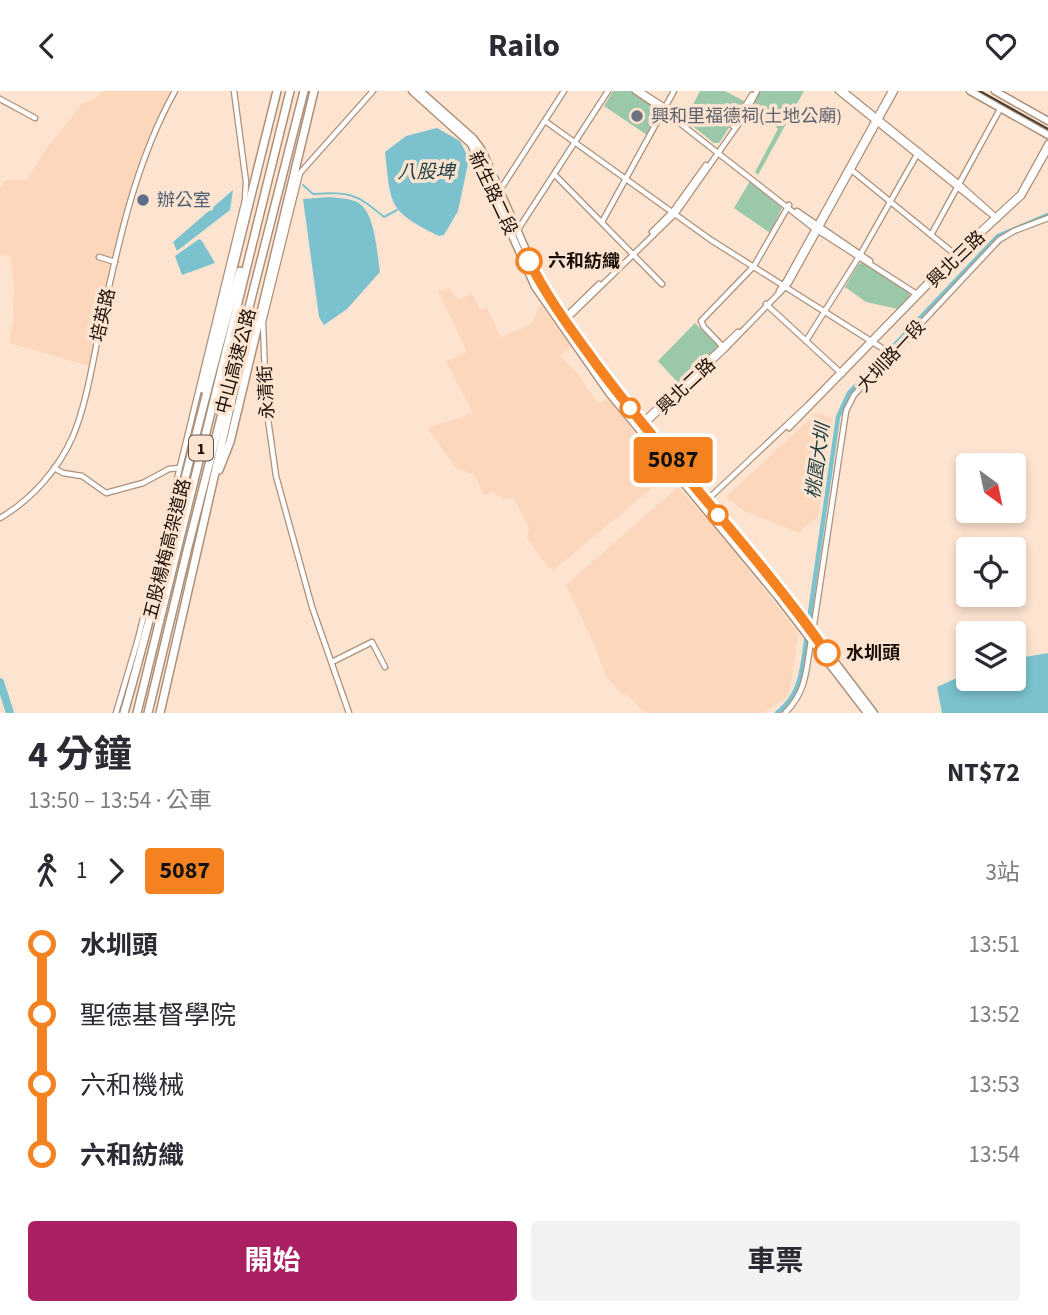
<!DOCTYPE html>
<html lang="zh-TW">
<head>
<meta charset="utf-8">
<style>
	:root { --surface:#fff; --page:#f2f2f3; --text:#2b2b33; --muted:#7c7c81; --accent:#aa2063 }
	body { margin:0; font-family:"Source Sans 3","Noto Sans TC",sans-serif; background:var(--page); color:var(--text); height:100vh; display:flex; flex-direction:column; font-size:26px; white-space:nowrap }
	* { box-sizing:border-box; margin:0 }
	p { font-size:23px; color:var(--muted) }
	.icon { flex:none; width:38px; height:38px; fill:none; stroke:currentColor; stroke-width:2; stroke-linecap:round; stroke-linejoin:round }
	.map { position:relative; height:622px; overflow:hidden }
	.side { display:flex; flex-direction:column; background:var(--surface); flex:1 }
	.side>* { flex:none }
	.badge { padding:0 14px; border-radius:5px; font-size:24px; line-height:46px }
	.needle { width:46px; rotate:147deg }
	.fabs { position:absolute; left:956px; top:362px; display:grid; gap:14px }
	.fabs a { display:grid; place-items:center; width:70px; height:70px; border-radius:7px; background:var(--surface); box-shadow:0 4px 10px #0003; font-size:35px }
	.map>.badge { position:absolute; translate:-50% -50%; box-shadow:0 0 0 4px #fff }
	.legs { display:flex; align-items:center; gap:10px; height:77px; padding:0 28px; font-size:23px }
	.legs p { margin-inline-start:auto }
	.headline { display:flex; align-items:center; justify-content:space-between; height:119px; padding:0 28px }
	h1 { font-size:38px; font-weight:700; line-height:52px }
	.button { display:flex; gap:14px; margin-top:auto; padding:14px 28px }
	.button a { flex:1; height:80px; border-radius:7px; background:var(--accent); color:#fff; font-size:28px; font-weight:700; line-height:80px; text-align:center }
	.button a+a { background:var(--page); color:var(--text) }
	ul { padding:0 28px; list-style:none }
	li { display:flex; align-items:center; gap:24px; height:70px; font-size:26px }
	li i { display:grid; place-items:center; width:10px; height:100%; margin:0 9px; background:currentColor }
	li i::after { content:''; width:18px; height:18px; margin:-9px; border:5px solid; border-radius:50%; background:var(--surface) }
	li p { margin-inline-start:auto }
	li:first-child i { background:linear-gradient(#0000 50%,currentColor 0) }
	li:last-child i { background:linear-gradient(currentColor 50%,#0000 0) }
	header { display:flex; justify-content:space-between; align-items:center; height:91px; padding:0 28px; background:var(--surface); font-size:32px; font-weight:700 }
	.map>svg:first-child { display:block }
	.built { fill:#fdd7bb }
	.green { fill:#9ac8a8 }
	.water { fill:#7bc2ce }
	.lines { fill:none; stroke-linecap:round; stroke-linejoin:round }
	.stream { stroke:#7bc2ce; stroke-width:2 }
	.canal { stroke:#7bc2ce; stroke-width:4.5 }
	.river { stroke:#7bc2ce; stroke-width:8 }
	.minor-casing { stroke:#ad907a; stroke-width:7 }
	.major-casing { stroke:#ad907a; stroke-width:9 }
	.highway-casing { stroke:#ad907a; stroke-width:10 }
	.minor { stroke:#fff; stroke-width:4.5 }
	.major { stroke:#fff; stroke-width:6 }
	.highway { stroke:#fff; stroke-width:7 }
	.rail { stroke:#493c32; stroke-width:2 }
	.line-1-casing { stroke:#fff; stroke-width:16 }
	.line-1 { stroke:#f58220; stroke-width:10 }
	.worship-dot { fill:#6b7280; stroke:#fde4d1; stroke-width:2.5 }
	.service-dot { fill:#5c6f8a; stroke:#fde4d1; stroke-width:2.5 }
	.stop-1-dot { fill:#fff; stroke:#f58220; stroke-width:3.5 }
	.labels { text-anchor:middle; stroke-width:7; stroke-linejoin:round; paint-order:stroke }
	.shield { fill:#fde4d1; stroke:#5d4f44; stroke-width:2 }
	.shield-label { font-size:16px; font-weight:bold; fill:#190f07 }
	.worship-label { font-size:18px; fill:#5b616d; stroke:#fde4d1; text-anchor:start }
	.street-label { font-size:18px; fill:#190f07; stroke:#fde4d1 }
	.service-label { font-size:18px; fill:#4e5e75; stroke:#fde4d1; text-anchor:start }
	.stop-label { font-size:18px; font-weight:bold; fill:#190f07; stroke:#fde4d1; text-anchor:start }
	.water-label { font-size:19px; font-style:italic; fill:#1e4146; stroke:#fde4d1 }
</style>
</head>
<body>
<header><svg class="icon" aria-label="back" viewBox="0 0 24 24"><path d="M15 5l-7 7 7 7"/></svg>Railo<svg class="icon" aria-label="heart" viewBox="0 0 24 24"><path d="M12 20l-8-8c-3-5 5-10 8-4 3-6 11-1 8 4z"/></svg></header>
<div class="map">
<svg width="1048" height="622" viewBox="0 0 1048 622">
	<rect width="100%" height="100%" fill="#fde4d1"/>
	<g class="built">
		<path d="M 102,0 L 172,0 L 148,53 L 125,125 L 89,275 L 9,252 L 13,232 L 14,194 L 10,165 L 0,163 L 0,97 L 5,89 L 27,89 L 46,58 L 83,12 L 94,9 Z"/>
		<path d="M 449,197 L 458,209 L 472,203 L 480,219 L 487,217 L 501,246 L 532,233 L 539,214 L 545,219 L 571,256 L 560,265 L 575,279 L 598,313 L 608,306 L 667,385 L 554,479 L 547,475 L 527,448 L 529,436 L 513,406 L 503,409 L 500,405 L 496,406 L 493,401 L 484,404 L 474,383 L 457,378 L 427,337 L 473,322 L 446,270 L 467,261 L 438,200 Z"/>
		<path d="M 816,322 L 833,327 L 818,425 L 799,442 L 743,419 L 726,406 Z"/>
		<path d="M 678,396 L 719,442 L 796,539 L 798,547 L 789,601 L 786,607 L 763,622 L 648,622 L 640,617 L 629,605 L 621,602 L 606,585 L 596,557 L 566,494 Z"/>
	</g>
	<g class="green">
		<path d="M 613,0 L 631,0 L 658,17 L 659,22 L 647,44 L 604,15 Z"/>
		<path d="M 700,0 L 725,0 L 746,11 L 719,52 L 714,52 L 685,29 Z"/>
		<path d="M 759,0 L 804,0 L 758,84 L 755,81 L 778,38 L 754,11 Z"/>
		<path d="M 750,90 L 782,117 L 770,142 L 734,117 Z"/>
		<path d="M 862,171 L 910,202 L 909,207 L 898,218 L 866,211 L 845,196 L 858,174 Z"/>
		<path d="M 695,232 L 716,253 L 718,258 L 680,294 L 658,270 Z"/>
	</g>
	<g class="water">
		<path d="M 437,37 L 460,50 L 469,68 L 458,120 L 444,144 L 439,145 C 388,120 391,115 385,61 L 406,45 Z"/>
		<path d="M 233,99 L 230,119 L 177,160 L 173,151 Z"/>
		<path d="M 329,106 C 338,107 349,107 357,111 C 375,119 377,162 380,181 L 347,218 L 324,234 L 319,226 L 303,108 Z"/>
		<path d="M 199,148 L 202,150 L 215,172 L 182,184 L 175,165 Z"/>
		<path d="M 1048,562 L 1048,622 L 942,622 L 937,596 L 968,582 L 968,588 L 1013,588 L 1013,568 Z"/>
	</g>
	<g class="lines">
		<path class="stream" d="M 303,94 L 313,103 C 351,101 355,102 384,126 L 397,119"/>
		<g class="canal">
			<path d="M 808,536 L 838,326 L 849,302 L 998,145 L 1048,124"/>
			<path d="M 777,622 C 803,602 802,575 807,544"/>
		</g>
		<path class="river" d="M 0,591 L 10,622"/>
		<g class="minor-casing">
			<g id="minor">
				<path d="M 635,0 L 663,19 L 811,135 L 918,204"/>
				<path d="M 640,0 L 663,15"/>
				<path d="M 838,0 L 997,128"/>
				<path d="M 844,0 L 958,92 L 997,127"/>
				<path d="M 0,8 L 35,27"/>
				<path d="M 545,30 L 711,149 L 882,257"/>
				<path d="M 733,35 L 752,4"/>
				<path d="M 849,77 L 957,165"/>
				<path d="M 555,84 L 662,193"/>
				<path d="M 500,99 L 564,0"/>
				<path d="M 797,120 L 870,170"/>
				<path d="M 602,131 L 674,0"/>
				<path d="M 517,140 L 608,0"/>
				<path d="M 652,141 L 673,120 L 706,74"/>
				<path d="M 931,144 L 999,20"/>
				<path d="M 99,166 L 115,171"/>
				<path d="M 779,200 L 786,190 L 891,0"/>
				<path d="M 766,213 L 842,283"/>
				<path d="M 562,229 L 599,193"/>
				<path d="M 564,231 L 676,122 L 742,28 L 757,0"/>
				<path d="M 806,250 L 860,164 L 919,60"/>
				<path d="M 725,258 L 704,236 L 701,230 L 754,175 L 789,114"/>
				<path d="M 640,333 L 738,241"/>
				<path d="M 642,336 L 725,258 L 789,192 L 895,0"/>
				<path d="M 789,337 L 957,165 L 1022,105 L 1048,59"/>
				<path d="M 54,377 L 63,382 L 82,385 L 106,402 L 143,392 L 169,378 L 179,377"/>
				<path d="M 705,411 L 808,314 L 955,163 L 1020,103 L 1048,52"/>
				<path d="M 0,427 C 31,409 58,379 73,345 C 87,311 92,273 100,237 C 117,157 135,71 175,0"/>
				<path d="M 813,540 L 846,320 L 854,304 L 999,149 L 1014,140 L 1048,127"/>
				<path d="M 332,571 L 372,551 L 385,576"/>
				<path d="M 116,622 L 138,548 L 245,109 L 246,91 L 234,0"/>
				<path d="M 349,622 L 312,516 L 276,385 L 266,314 L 263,231 L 300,82 L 373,0"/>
				<path d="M 785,622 C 807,600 806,579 811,550"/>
			</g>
		</g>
		<g class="major-casing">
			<g id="major">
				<path d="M 412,0 L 471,53 L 535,196 L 609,302 L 778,506 L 867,622"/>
				<path d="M 420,0 L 473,47 L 482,59 L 545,202 L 614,298 L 778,496 L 874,622"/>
				<path d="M 970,0 L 1048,44"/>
				<path d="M 995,0 L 1048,30"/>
			</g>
		</g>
		<g class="highway-casing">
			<g id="highway">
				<path d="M 203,298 L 277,0"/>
				<path d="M 219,379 L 230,351 L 314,0"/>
				<path d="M 124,622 C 166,476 197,326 240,180"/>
				<path d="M 137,622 L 290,0"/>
				<path d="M 148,622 L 187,460 L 304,0"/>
				<path d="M 160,622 L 239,277"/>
			</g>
		</g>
		<use href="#minor" class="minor"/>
		<use href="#major" class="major"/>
		<use href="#highway" class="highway"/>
		<path class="rail" d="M 980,0 L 1048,38"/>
	</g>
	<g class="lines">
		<g class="line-1-casing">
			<path id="line-1" d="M 529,170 C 549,210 573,241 599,277 C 672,375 757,462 827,562"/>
		</g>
		<use href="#line-1" class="line-1"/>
	</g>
	<circle class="worship-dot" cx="637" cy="25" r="7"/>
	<circle class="service-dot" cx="143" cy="109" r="7"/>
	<g class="stop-1-dot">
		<circle cx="529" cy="170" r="12"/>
		<circle cx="630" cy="317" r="9"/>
		<circle cx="718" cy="424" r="9"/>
		<circle cx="827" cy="562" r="12"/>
	</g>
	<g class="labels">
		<rect class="shield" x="189" y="344.5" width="24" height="25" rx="5"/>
		<g class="shield-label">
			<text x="201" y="363">1</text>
		</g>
		<g class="worship-label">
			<text x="651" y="31">興和里福德祠(土地公廟)</text>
		</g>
		<g class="street-label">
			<text transform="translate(493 102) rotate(65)" y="6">新生路二段</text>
			<text transform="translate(956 168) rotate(-44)" y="6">興北三路</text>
			<text transform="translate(103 224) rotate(-77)" y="6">培英路</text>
			<text transform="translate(891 265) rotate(-47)" y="6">大圳路一段</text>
			<text transform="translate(236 270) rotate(-75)" y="6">中山高速公路</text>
			<text transform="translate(686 295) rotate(-43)" y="6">興北二路</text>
			<text transform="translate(266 301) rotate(-93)" y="6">永清街</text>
			<text transform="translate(167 458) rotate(-76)" y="6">五股楊梅高架道路</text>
		</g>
		<g class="service-label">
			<text x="157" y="115">辦公室</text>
		</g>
		<g class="stop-label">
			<text x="548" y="176">六和紡織</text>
			<text x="846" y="568">水圳頭</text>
		</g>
		<g class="water-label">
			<text x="426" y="87">八股埤</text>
			<text transform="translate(817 370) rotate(-82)" y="7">桃園大圳</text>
		</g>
	</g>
</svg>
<div class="fabs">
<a><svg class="needle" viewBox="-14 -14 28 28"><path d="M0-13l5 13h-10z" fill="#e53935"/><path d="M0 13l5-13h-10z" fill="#7c7c81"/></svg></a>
<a><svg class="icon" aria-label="locate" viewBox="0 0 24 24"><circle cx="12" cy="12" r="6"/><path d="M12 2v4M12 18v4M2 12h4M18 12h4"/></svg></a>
<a><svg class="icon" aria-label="layers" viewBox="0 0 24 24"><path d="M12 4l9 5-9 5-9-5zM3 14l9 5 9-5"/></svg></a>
</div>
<b class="badge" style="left:673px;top:369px;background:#f58220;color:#111">5087</b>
</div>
<section class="side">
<div class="headline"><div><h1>4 分鐘</h1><p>13:50 – 13:54 · 公車</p></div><b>NT$72</b></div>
<div class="legs"><svg class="icon" aria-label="walk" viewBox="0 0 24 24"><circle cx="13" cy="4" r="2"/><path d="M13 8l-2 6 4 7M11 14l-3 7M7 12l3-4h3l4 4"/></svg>1<svg class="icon" aria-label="forward" viewBox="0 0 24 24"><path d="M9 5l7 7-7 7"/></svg><b class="badge" style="background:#f58220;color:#111">5087</b><p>3站</p></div>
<ul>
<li><i style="color:#f58220"></i><b>水圳頭</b><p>13:51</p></li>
<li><i style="color:#f58220"></i><span>聖德基督學院</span><p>13:52</p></li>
<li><i style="color:#f58220"></i><span>六和機械</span><p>13:53</p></li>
<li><i style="color:#f58220"></i><b>六和紡織</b><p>13:54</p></li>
</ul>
<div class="button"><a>開始</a><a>車票</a></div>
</section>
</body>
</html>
